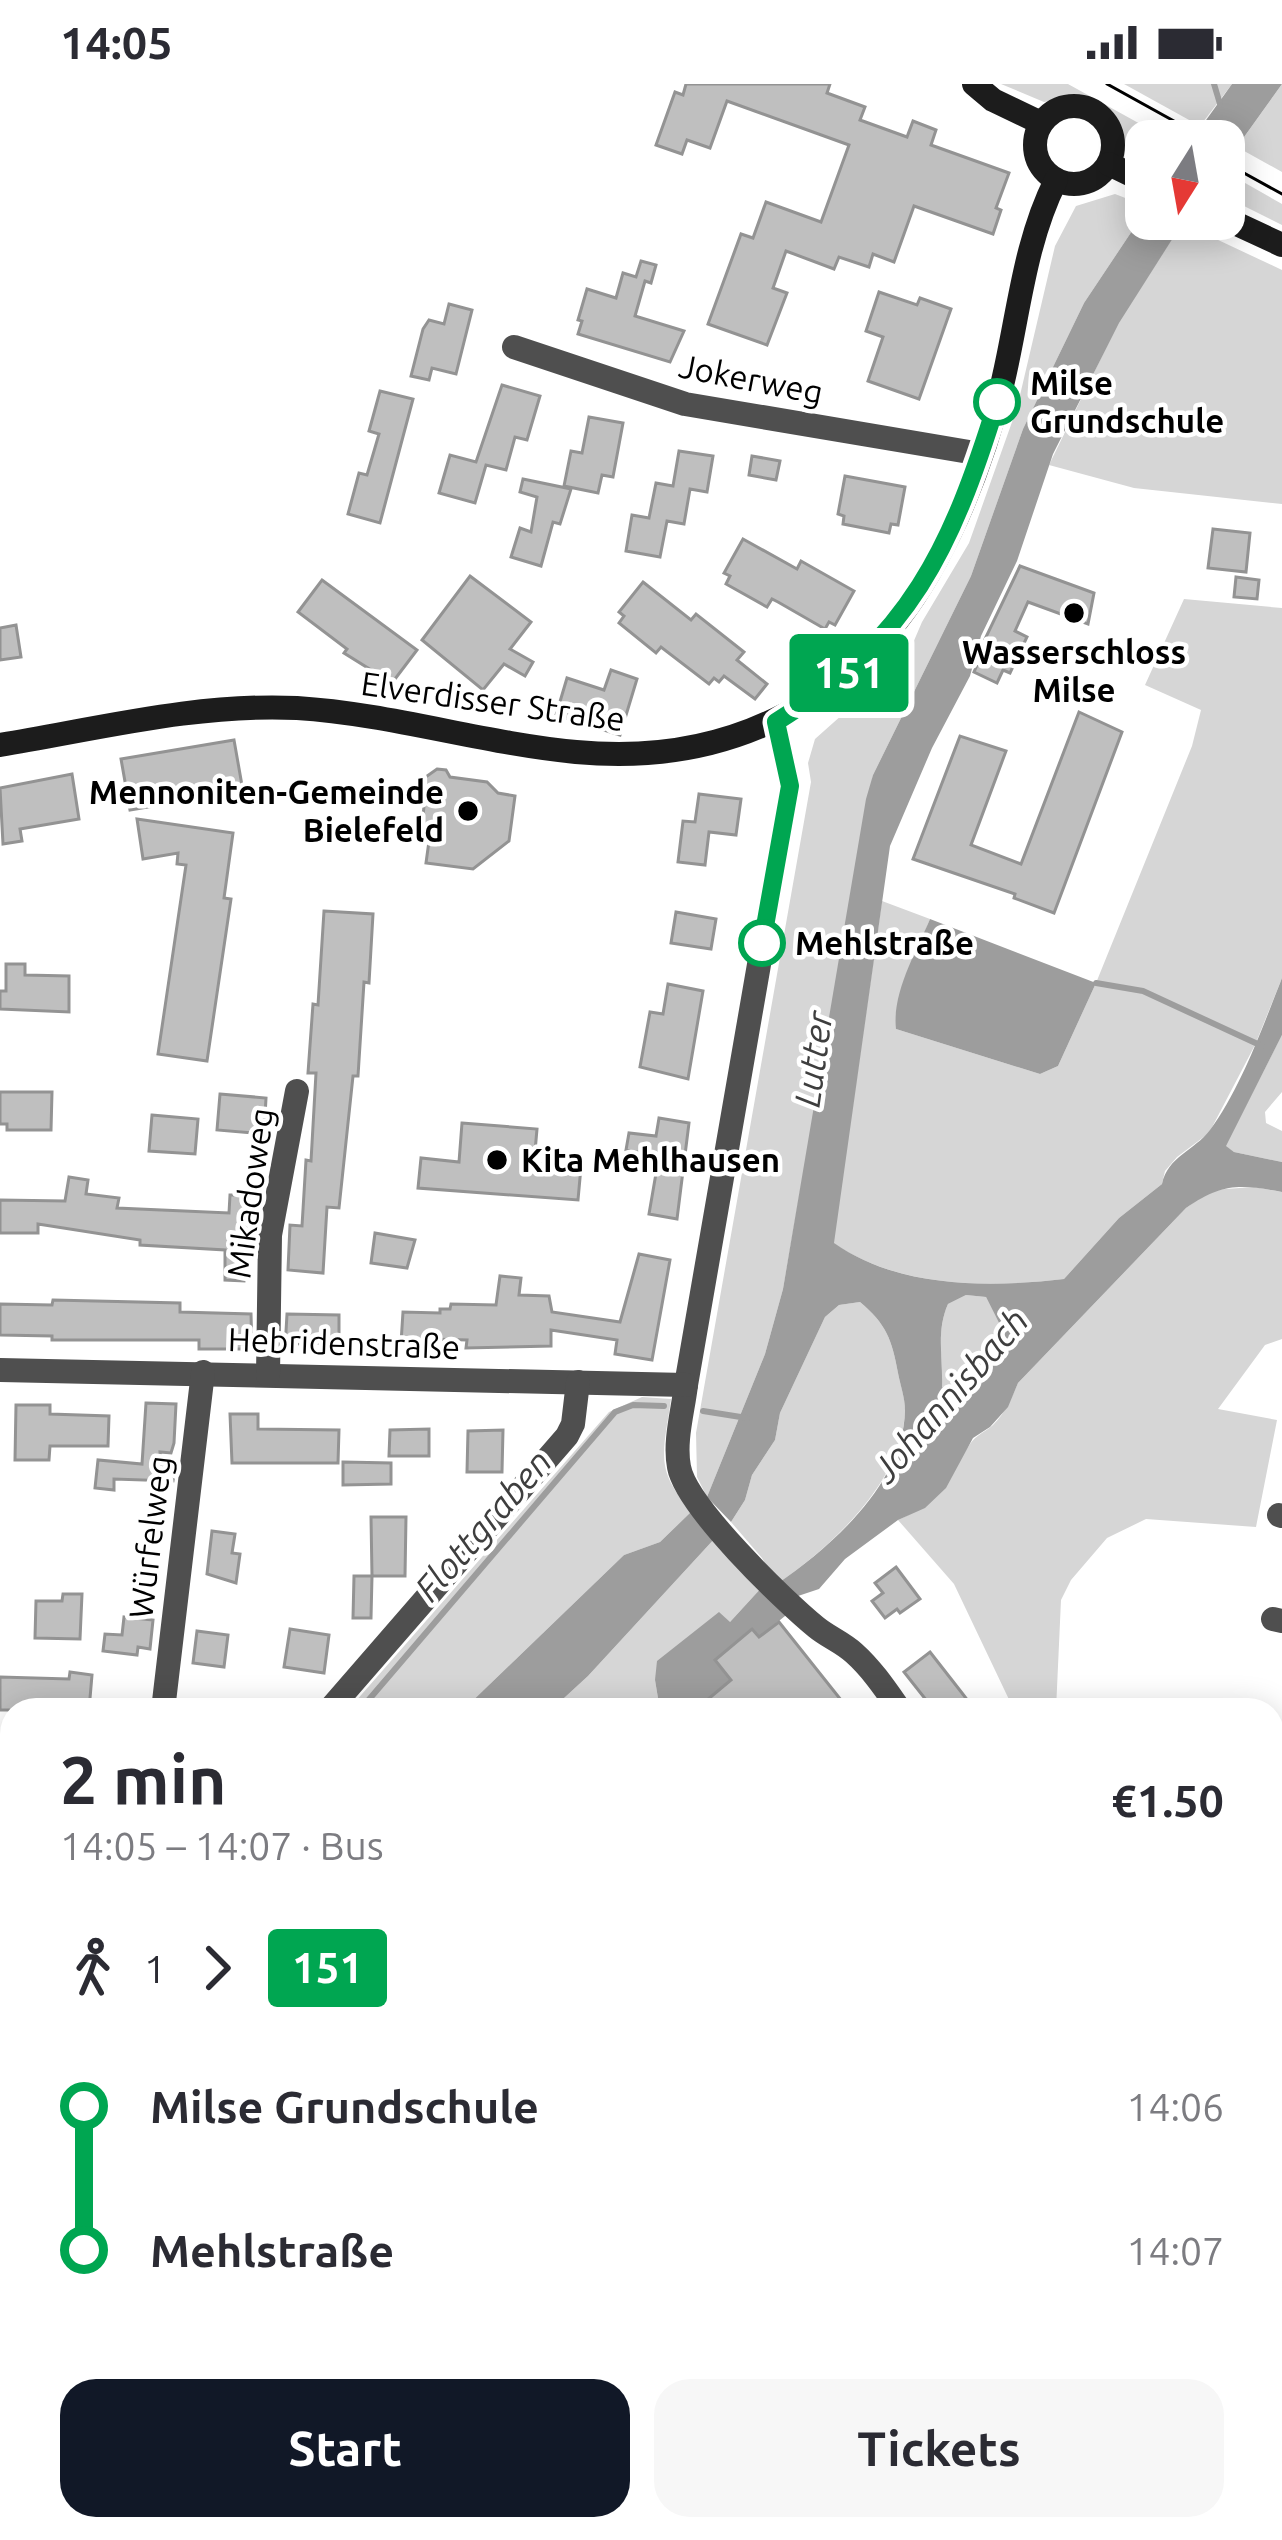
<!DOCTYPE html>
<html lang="en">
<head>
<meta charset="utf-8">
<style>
	:root { --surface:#fff; --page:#f7f7f7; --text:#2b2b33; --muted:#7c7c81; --accent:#111827 }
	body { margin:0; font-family:Ubuntu,sans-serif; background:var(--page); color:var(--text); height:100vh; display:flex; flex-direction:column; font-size:45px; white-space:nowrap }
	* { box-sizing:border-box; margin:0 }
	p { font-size:39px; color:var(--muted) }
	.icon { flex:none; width:66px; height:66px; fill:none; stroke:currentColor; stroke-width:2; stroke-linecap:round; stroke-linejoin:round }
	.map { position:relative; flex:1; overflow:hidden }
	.sheet { position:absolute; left:0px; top:1614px; width:1284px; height:843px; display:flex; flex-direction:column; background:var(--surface); border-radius:36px 36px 0 0; box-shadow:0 6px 30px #0003 }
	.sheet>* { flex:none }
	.badge { padding:0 24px; border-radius:9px; font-size:42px; line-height:78px }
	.needle { width:78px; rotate:191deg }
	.controls { position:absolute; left:1125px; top:36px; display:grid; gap:24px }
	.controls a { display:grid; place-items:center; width:120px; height:120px; border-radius:24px; background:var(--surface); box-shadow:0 6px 30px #0003; font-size:60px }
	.map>.badge { position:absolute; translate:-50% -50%; box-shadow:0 0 0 6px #fff }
	.legs { display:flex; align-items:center; gap:18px; height:132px; padding:0 60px; font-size:39px }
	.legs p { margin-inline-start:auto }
	.head { display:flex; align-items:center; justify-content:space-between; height:204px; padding:0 60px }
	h1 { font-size:66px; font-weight:700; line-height:90px }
	.button { display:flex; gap:24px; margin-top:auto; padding:24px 60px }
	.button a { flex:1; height:138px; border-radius:36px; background:var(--accent); color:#fff; font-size:48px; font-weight:700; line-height:138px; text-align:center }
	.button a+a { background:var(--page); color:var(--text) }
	ul { padding:0 60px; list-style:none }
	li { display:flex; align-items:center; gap:42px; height:144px; font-size:45px }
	li i { display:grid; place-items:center; width:18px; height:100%; margin:0 15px; background:currentColor }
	li i::after { content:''; width:30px; height:30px; margin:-15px; border:9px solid; border-radius:50%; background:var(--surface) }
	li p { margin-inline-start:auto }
	li:first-child i { background:linear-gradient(#0000 50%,currentColor 0) }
	li:last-child i { background:linear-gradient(currentColor 50%,#0000 0) }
	.status { display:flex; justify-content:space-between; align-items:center; height:84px; padding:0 60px; background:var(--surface); direction:ltr }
	.status svg { height:33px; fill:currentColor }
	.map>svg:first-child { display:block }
	.green { fill:#d6d6d6 }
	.water { fill:#9d9d9d; fill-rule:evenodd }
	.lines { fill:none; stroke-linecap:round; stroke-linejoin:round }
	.stream { stroke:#9d9d9d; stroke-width:6 }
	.building { fill:#bfbfbf; stroke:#939393; stroke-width:3 }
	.street { stroke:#4f4f4f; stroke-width:24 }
	.secondary { stroke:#1c1c1c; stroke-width:24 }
	.tram { stroke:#000; stroke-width:3 }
	.line-1-casing { stroke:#fff; stroke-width:27 }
	.line-1 { stroke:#00a651; stroke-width:18 }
	.stop-1-dot { fill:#fff; stroke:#00a651; stroke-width:6 }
	.poi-dot { fill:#000; stroke:#fff; stroke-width:4.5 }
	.labels { text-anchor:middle; stroke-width:9; stroke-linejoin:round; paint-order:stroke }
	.street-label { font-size:33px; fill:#000; stroke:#fff }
	.stop-label { font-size:33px; font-weight:bold; fill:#000; stroke:#fff; text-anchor:start }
	.poi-label { font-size:33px; font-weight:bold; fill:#000; stroke:#fff }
	.water-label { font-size:36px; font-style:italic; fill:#3e3e3e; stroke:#fff }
</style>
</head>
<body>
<div class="status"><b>14:05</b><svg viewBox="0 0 49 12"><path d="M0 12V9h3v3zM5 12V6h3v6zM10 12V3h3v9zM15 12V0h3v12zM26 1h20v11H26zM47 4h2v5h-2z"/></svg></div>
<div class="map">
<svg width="1282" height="2456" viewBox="0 0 1282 2456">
	<rect width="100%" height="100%" fill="#fff"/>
	<g class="green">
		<path d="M 1001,0 L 1068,0 L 1171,57 L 1146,57 L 1146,76 L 1124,61 L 1117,39 L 1099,19 L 1070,13 L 1044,18 Z"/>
		<path d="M 1124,0 L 1232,0 L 1200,42 Z"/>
		<path d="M 1282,0 L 1282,88 L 1237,63 Z"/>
		<path d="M 1224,87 L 1282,120 L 1282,141 L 1224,112 Z"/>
		<path d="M 1115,110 L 1146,122 L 1146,126 L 1084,219 L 1023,345 L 971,492 L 873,691 L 783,1205 L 765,1270 L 707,1413 L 697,1393 L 696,1349 L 811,698 L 808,679 L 815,655 L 907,573 L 922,538 L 969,459 L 1017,324 L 1055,162 L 1076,122 Z"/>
		<path d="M 1182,139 L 1282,186 L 1282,420 L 1134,404 L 1049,381 L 1118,239 Z"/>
		<path d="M 1184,515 L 1282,524 L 1282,894 L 1255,961 L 1209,1049 L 1177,1073 L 1165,1087 L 1162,1100 L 1119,1134 L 1064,1195 C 987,1204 900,1204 833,1159 L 882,817 L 930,835 L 905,897 L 896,945 L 1040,990 L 1058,982 L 1096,899 L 1192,662 L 1201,626 L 1145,601 Z"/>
		<path d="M 1282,951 L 1282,1008 L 1265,1028 L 1266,1039 L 1282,1047 L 1282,1078 L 1234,1068 L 1225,1062 Z"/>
		<path d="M 1254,1103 L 1282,1108 L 1282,1255 L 1265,1261 L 1218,1325 L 1277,1336 L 1256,1443 L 1146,1435 L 1107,1454 L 1071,1496 L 1061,1516 L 1056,1626 L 1014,1626 L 954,1500 L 898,1436 C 946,1414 943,1400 970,1360 C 976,1351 985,1348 993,1341 C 1005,1329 1011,1315 1018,1299 L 1186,1124 L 1211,1106 Z"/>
		<path d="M 966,1211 L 986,1213 L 1000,1241 L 982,1263 L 966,1303 L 950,1310 L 942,1303 C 943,1273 936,1247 948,1220 Z"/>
		<path d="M 860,1218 C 886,1240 892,1255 898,1289 C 900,1300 905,1314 905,1325 C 904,1397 831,1463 777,1500 L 762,1474 L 731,1438 L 745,1416 L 752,1391 L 775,1356 L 780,1329 L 825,1233 L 839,1221 Z"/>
		<path d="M 642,1313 L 671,1315 C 664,1367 653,1386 692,1427 L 660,1458 L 624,1471 L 463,1626 L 348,1626 L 609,1328 Z"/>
		<path d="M 716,1453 L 763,1502 L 730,1538 L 655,1596 L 660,1626 L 551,1626 L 588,1592 Z"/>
		<path d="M 12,2024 L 12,2118 L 0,2136 L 0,2039 Z"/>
		<path d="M 12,2181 L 12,2445 L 980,2445 L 991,2456 L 0,2456 L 0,2210 Z"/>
	</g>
	<g class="water">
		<path d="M 1232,0 L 1282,0 L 1224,81 L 1224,57 L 1191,57 Z"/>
		<path d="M 1146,126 L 1146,135 L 1185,135 L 1119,239 L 1053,370 L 1017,477 L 981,552 L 970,592 L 932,664 L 890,762 L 834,1159 C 898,1204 988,1204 1064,1195 L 1119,1134 L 1162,1100 C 1168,1072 1194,1067 1210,1046 C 1241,1004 1263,942 1282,894 L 1282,951 L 1226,1062 L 1234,1068 L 1282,1078 L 1282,1108 C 1240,1100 1222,1099 1186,1124 L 1018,1299 L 1008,1323 L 990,1343 L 973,1354 L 946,1404 L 925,1424 L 898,1436 L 845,1475 L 819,1505 L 792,1514 L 777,1500 C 832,1462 904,1399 905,1326 C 905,1314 900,1300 898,1289 C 892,1255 886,1240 860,1218 L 839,1221 L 825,1233 L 780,1329 L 775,1356 L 752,1391 L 745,1416 L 731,1438 L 707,1413 L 765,1270 L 783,1205 L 866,715 L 873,691 L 971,492 L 1023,345 L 1084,219 ZM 966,1211 L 986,1213 L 1000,1241 L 982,1263 L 966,1303 L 951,1310 L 942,1303 C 943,1273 936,1247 948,1220 Z"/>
		<path d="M 930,835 L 1096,899 L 1058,982 L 1040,990 L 896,945 C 892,909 916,868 930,835 Z"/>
		<path d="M 692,1427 L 716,1453 L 588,1592 L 551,1626 L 463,1626 L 624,1471 L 660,1458 Z"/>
		<path d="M 763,1502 L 790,1528 L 759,1553 L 752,1545 L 715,1575 L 731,1596 L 696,1626 L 660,1626 L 655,1596 L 657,1577 L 719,1528 L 730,1538 Z"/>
	</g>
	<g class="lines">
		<g class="stream">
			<path d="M 1214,0 L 1220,20"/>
			<path d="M 1096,899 L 1143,907 L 1262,962"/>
			<path d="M 703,1327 L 747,1334"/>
			<path d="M 360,1626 L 615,1328 L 633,1321 L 664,1322"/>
			<path d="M 0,2052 L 12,2036"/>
		</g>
	</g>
	<g class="building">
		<path d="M 686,0 L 830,0 L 827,9 L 865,23 L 860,36 L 907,53 L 913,37 L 936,46 L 931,61 L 1009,89 L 996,124 L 1001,126 L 993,150 L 914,122 L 894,178 L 873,170 L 869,183 L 839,173 L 834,185 L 786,167 L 773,204 L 787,209 L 767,261 L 708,240 L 741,150 L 753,154 L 766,118 L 821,138 L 849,61 L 727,17 L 710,64 L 687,56 L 682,70 L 656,61 L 675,8 L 683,11 Z"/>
		<path d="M 641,177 L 656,181 L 651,199 L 645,197 L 635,232 L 684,247 L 670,278 L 578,250 L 582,237 L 578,236 L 587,205 L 616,214 L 623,189 L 636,193 Z"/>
		<path d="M 879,208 L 917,221 L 920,214 L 951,225 L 919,315 L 868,297 L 883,253 L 866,247 Z"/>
		<path d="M 449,220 L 472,226 L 456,290 L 432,284 L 429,296 L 411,292 L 423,245 L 429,236 L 444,240 Z"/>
		<path d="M 502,301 L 540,312 L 527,356 L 515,353 L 506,386 L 486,381 L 475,419 L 439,409 L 450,371 L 476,378 Z"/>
		<path d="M 380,307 L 413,315 L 380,439 L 348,430 L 359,389 L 367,391 L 379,350 L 369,347 Z"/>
		<path d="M 589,333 L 623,339 L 613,393 L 602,391 L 598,409 L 564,402 L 571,367 L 582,369 Z"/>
		<path d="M 679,367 L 713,372 L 707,408 L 690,405 L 684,440 L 667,437 L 660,473 L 626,467 L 632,431 L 649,434 L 656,399 L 673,402 Z"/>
		<path d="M 752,372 L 780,377 L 776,396 L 749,391 Z"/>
		<path d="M 845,392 L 905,403 L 898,441 L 891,440 L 889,449 L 843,440 L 844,432 L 838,430 Z"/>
		<path d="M 523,395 L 571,405 L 560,440 L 553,438 L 541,482 L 511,473 L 520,444 L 531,448 L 537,413 L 520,408 Z"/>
		<path d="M 1213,445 L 1250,449 L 1246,488 L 1208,484 Z"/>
		<path d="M 743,455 L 797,485 L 801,477 L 854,507 L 835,541 L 829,538 L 825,545 L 778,518 L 772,515 L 767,523 L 726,500 L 730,492 L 724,489 Z"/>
		<path d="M 1020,482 L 1094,509 L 1088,540 L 1028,518 L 1015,547 L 1027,553 L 1010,589 L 1003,586 L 997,599 L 974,588 L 988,556 L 985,555 Z"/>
		<path d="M 470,492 L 531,538 L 510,565 L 533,578 L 525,592 L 504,580 L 483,606 L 422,556 Z"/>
		<path d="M 1236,493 L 1259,496 L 1257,515 L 1234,513 Z"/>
		<path d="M 322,496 L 417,566 L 392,599 L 344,569 L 347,565 L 298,528 Z"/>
		<path d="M 643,498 L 691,536 L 696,530 L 744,568 L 737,576 L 767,600 L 755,615 L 724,592 L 719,598 L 714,594 L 709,600 L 661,563 L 656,569 L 619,539 L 624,532 L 619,528 Z"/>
		<path d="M 16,541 L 21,573 L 0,576 L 0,544 Z"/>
		<path d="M 611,586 L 637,595 L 620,651 L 556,631 L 567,594 L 604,606 Z"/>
		<path d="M 1079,628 L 1122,648 L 1054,829 L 1014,814 L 1015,810 L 913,775 L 960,652 L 1006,667 L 971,761 L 1021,780 Z"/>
		<path d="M 234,656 L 243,707 L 130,726 L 121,675 Z"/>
		<path d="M 437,685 L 446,686 L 450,693 L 487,698 L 498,709 L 515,712 L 509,757 L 473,785 L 426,779 L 430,750 L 422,740 L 425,714 L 419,707 L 420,697 Z"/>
		<path d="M 72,690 L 79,735 L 20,745 L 22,757 L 3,760 L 0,704 Z"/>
		<path d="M 699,710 L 741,715 L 736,751 L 709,748 L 705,781 L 678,778 L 683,737 L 695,738 Z"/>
		<path d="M 137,735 L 233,749 L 224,814 L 231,815 L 207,977 L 158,970 L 186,781 L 177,780 L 178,769 L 143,775 Z"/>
		<path d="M 324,827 L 373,830 L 369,899 L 364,898 L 358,992 L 353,992 L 339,1124 L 327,1123 L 323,1189 L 288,1186 L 290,1141 L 302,1142 L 306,1076 L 311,1077 L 316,989 L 308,989 L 313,920 L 318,921 Z"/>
		<path d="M 676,828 L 716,835 L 711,865 L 671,859 Z"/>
		<path d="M 6,880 L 25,880 L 25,891 L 69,892 L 69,928 L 0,925 L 0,907 L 6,907 Z"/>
		<path d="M 668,900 L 703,907 L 688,995 L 640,983 L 650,928 L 663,930 Z"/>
		<path d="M 0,1008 L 52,1008 L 51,1046 L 7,1046 L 7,1040 L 0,1040 Z"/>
		<path d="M 220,1010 L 266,1014 L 264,1050 L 217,1046 Z"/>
		<path d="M 152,1031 L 198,1035 L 195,1070 L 149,1067 Z"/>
		<path d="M 659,1034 L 689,1039 L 677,1135 L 649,1130 L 659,1072 L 626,1066 L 629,1049 L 656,1052 Z"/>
		<path d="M 462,1039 L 537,1045 L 534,1079 L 581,1083 L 578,1116 L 418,1104 L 421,1074 L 459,1078 Z"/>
		<path d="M 69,1093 L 88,1096 L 86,1110 L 119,1114 L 117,1124 L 229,1129 L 230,1111 L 249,1111 L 244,1197 L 225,1196 L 225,1166 L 140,1161 L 140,1156 L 38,1140 L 38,1149 L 0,1149 L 0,1116 L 65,1117 Z"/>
		<path d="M 375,1149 L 415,1156 L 407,1184 L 371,1179 Z"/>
		<path d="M 639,1170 L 670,1176 L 652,1276 L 615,1270 L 617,1256 L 551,1246 L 551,1262 L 466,1264 L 467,1256 L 431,1255 L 431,1260 L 401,1259 L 403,1228 L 440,1229 L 440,1225 L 450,1225 L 451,1220 L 496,1221 L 500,1192 L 521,1194 L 519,1211 L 549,1212 L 552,1228 L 620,1238 Z"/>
		<path d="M 53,1216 L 180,1219 L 180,1228 L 251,1230 L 252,1265 L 199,1265 L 199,1256 L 52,1256 L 52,1252 L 0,1251 L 0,1220 L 52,1221 Z"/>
		<path d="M 287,1230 L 339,1231 L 339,1259 L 286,1260 L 285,1265 Z"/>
		<path d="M 146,1319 L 176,1320 L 174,1359 L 171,1369 L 160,1368 L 161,1382 L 175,1383 L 173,1397 L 114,1395 L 114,1406 L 95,1404 L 98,1376 L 142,1380 Z"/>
		<path d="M 16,1321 L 50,1321 L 50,1330 L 109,1332 L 108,1362 L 50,1362 L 49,1376 L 15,1376 Z"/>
		<path d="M 230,1330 L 258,1330 L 258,1345 L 339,1346 L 338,1379 L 232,1379 Z"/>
		<path d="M 429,1345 L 429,1372 L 389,1372 L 390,1346 Z"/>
		<path d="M 503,1346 L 502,1388 L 467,1388 L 468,1347 Z"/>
		<path d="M 343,1378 L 391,1379 L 391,1400 L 343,1401 Z"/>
		<path d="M 371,1433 L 406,1433 L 405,1492 L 372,1492 Z"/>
		<path d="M 212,1447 L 235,1450 L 232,1469 L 240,1470 L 236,1499 L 207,1490 Z"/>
		<path d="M 896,1483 L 920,1515 L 900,1529 L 897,1525 L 885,1534 L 872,1517 L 883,1509 L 875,1499 Z"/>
		<path d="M 354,1492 L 372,1492 L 371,1534 L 353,1534 Z"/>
		<path d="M 63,1510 L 82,1510 L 80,1555 L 35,1554 L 36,1517 L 62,1517 Z"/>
		<path d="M 124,1533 L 153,1536 L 150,1565 L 138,1563 L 137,1571 L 103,1567 L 105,1550 L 122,1551 Z"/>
		<path d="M 779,1538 L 849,1626 L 695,1626 L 731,1596 L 715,1576 L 752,1545 L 759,1553 Z"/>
		<path d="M 290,1545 L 329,1551 L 324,1589 L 284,1583 Z"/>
		<path d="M 197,1547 L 228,1551 L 224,1583 L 193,1579 Z"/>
		<path d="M 930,1568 L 962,1609 L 975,1626 L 934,1626 L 904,1588 Z"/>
		<path d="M 70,1588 L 92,1591 L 89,1626 L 0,1626 L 0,1593 L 69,1595 Z"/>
	</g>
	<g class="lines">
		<g class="street">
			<path d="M 514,263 L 685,320 L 981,370"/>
			<path d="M 776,638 L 790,702 L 686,1301 C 683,1327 674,1357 679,1383 C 686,1422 783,1516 816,1543 C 828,1553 842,1558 854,1569 C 872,1585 886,1606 900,1626"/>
			<path d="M 0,1286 L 686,1301"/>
			<path d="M 268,1291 L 270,1151 L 297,1007"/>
			<path d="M 1279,1431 L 1282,1432"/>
			<path d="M 1273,1535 L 1282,1537"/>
			<path d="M 163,1626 L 203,1288"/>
			<path d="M 329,1626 L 567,1352 L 573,1340 L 578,1298"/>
			<path d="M 0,1682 L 12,1684"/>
			<path d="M 1272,1820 L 1282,1820"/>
			<path d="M 0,2016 L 12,2001"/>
		</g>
		<g class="secondary">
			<path d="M 974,0 L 993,16 L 1041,39"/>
			<circle cx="1074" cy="61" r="39"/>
			<path d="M 1109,80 L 1146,98"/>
			<path d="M 1224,134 L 1282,161"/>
			<path d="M 0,661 C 97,645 198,619 297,624 C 391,630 482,659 576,668 C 732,683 862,615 936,476 C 966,421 988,359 1003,297 C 1019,229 1024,160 1056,96"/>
		</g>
		<g class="tram">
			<path d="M 1107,0 L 1210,57"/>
			<path d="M 1224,78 L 1282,110"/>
		</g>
	</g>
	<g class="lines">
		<g class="line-1-casing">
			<path id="line-1" d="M 762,859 L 790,702 L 776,638 C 910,556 952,463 997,318"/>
		</g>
		<use href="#line-1" class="line-1"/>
	</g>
	<g class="stop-1-dot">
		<circle cx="997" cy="318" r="21"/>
		<circle cx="762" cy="859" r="21"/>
	</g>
	<g class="poi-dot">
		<circle cx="1074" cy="529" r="12"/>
		<circle cx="468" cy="727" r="12"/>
		<circle cx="497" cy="1076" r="12"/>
	</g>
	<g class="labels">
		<g class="street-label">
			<text transform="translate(751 295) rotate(11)" y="12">Jokerweg</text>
			<text transform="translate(493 617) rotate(8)" y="12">Elverdisser Straße</text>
			<text transform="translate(250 1109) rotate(-82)" y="12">Mikadoweg</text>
			<text transform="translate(344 1259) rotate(2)" y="12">Hebridenstraße</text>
			<text transform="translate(150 1453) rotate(-83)" y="12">Würfelweg</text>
		</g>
		<g class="stop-label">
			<text x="1030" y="311">Milse<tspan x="1030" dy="38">Grundschule</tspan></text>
			<text x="795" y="871">Mehlstraße</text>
		</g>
		<g class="poi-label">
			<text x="1074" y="580">Wasserschloss<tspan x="1074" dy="38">Milse</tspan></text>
			<text x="444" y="720" text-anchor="end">Mennoniten-Gemeinde<tspan x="444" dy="38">Bielefeld</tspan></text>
			<text x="521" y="1088" text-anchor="start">Kita Mehlhausen</text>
		</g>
		<g class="water-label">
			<text transform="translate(813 975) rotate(-82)" y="13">Lutter</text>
			<text transform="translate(950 1311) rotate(-49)" y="13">Johannisbach</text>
			<text transform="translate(483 1441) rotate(-49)" y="13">Flottgraben</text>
		</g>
	</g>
</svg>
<div class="controls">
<a><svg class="needle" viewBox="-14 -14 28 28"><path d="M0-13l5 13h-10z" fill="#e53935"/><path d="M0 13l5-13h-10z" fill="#7c7c81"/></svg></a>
</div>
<b class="badge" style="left:849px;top:589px;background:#00a651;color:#fff">151</b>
<section class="sheet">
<div class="head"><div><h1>2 min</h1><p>14:05 – 14:07 · Bus</p></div><b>€1.50</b></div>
<div class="legs"><svg class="icon" aria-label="walk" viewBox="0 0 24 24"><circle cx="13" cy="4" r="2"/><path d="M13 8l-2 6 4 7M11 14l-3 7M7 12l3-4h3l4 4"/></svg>1<svg class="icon" aria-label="forward" viewBox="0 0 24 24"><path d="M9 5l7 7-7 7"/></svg><b class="badge" style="background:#00a651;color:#fff">151</b></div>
<ul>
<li><i style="color:#00a651"></i><b>Milse Grundschule</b><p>14:06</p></li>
<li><i style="color:#00a651"></i><b>Mehlstraße</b><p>14:07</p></li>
</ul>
<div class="button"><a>Start</a><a>Tickets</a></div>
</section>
</div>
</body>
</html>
